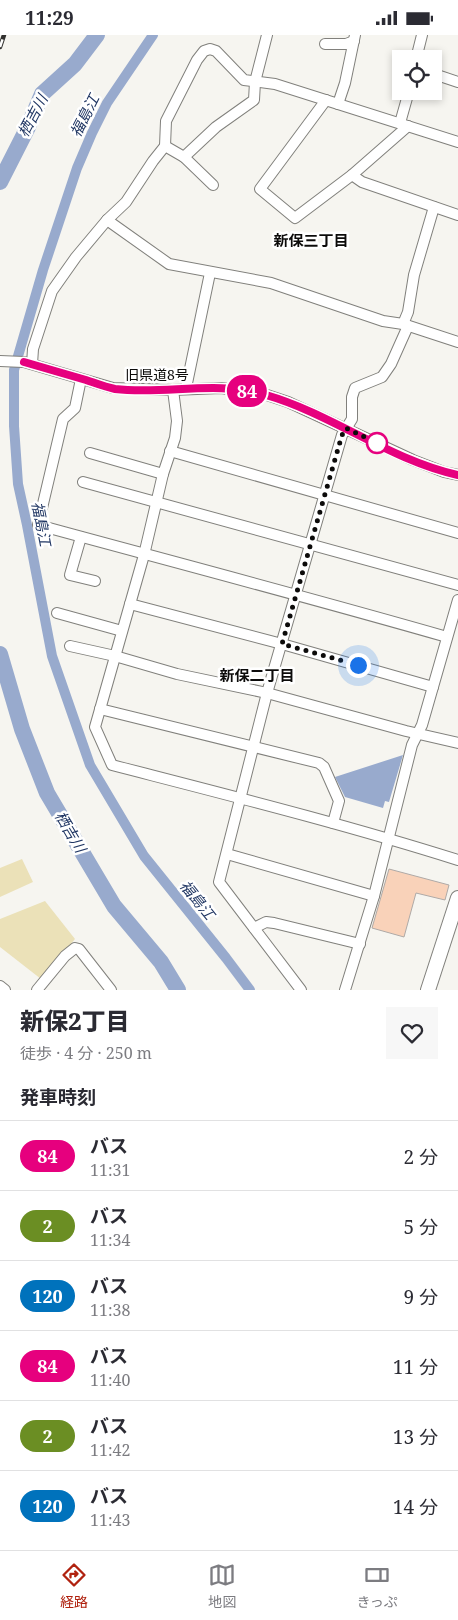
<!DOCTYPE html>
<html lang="ja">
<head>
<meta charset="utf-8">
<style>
	:root { --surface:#fff; --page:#f7f7f7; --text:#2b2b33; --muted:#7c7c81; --line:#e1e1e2; --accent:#b0220f }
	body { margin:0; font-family:"Noto Serif","Noto Sans JP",serif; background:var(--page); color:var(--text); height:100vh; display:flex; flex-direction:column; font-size:19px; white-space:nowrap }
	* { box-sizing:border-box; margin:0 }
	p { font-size:16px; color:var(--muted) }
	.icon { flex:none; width:28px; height:28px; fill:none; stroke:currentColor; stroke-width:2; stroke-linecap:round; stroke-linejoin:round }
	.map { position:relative; height:955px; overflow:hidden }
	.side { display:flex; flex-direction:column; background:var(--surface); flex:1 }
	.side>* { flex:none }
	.badge { padding:0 10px; border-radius:16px; font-size:18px; line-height:32px }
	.controls { position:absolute; left:392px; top:15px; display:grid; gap:10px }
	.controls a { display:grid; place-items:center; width:50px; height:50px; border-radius:0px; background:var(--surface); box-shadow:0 2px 8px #0003; font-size:25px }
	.you { position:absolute; width:25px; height:25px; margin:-12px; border:4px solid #fff; border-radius:50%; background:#1a73e8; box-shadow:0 0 0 8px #1a73e833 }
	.map>.badge { position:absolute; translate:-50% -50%; box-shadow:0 0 0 2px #fff }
	h2 { padding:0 20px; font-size:19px; line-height:45px }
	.round { display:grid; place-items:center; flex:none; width:52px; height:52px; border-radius:0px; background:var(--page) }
	.headline { display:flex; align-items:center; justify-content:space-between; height:85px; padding:0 20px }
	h1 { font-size:24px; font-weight:800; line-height:38px }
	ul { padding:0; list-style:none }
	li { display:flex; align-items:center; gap:15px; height:70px; padding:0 20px; border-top:1px solid var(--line) }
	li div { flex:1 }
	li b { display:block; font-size:19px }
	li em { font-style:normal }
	li .badge { min-width:55px; font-weight:700; text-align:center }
	.status { display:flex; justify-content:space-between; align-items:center; height:35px; padding:0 25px; background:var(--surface); direction:ltr }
	.status svg { height:14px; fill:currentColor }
	.tab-bar { display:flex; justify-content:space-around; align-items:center; height:70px; border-top:1px solid var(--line); background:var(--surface); font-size:14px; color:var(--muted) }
	.tab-bar a { display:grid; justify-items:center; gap:2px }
	.tab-bar .selected { color:var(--accent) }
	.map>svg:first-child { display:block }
	.green { fill:#ebe1b8 }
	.water { fill:#98aacd }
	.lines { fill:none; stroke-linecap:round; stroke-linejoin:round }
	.canal { stroke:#98aacd; stroke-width:10 }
	.river { stroke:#98aacd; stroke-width:16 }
	.building { fill:#f9d2b9; stroke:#afaaa7 }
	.street-casing { stroke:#81807c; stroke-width:12 }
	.secondary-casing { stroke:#81807c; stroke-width:16 }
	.street { stroke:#fff; stroke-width:10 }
	.secondary { stroke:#fff; stroke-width:14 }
	.rail-casing { stroke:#31302e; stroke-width:4.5 }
	.rail { stroke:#fff; stroke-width:2.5; stroke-dasharray:8; stroke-linecap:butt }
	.line-casing { stroke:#fff; stroke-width:11 }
	.line { stroke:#e6007e; stroke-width:8 }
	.walk { stroke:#0c0b0a; stroke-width:5; stroke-dasharray:0 9 }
	.stop-dot { fill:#fff; stroke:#e6007e; stroke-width:2.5 }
	.labels { text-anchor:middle; stroke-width:5; stroke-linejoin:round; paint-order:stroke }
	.street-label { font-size:14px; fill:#0c0b0a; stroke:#fff }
	.water-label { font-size:15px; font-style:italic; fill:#203663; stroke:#fff }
	.neighbourhood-label { font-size:15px; font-weight:bold; fill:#0c0b0a; stroke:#fff }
</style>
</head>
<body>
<div class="status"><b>11:29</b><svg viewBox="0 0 49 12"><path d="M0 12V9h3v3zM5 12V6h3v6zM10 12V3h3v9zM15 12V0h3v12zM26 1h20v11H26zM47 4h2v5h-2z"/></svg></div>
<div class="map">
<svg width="458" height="955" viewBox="0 0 458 955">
	<rect width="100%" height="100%" fill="#f6f5f0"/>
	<g class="green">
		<path d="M 22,824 L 33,847 L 0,862 L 0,833 Z"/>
		<path d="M 45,866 L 75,904 L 41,944 L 0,912 L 0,884 Z"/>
	</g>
	<path class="water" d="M 403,720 L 389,767 L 385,766 L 383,773 L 345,762 L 335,742 Z"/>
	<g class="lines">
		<path class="canal" d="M 153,0 L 107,68 L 92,98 L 77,133 L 43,235 L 14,335 L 14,391 L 18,449 L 27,490 L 52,621 L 90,730 L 144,821 L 226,923 L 250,955"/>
		<g class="river">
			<path d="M 0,147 L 28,92 L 42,59 L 75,29 L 97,0"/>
			<path d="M 0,619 L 22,694 L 47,758 L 114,871 L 161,927 L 178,955"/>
		</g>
	</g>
	<path class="building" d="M 389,834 L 449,850 L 445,865 L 416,858 L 404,902 L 372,893 Z"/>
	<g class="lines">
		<g class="street-casing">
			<g id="street">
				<path d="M 325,9 L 346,9 L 354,6"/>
				<path d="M 416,24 L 422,0"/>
				<path d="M 434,39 L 458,47"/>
				<path d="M 326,65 L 260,154 L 295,183 L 352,140 L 408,91"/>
				<path d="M 338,69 L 345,48 L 355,0"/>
				<path d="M 400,88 L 409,56"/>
				<path d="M 165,111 L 166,86 L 197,25 L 204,16 L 210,14 L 216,16 L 244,45 L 275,49 L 458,107"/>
				<path d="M 184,122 L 213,150"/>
				<path d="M 352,140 L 362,147 L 458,180"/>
				<path d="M 107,185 L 169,229 L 271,248 L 383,286 L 403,289 L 458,307"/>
				<path d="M 403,289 L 408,277 L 414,240 L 434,172"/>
				<path d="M 0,326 L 24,327 L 113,353 L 173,355 L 221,353 L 264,359 L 288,367 L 413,425 L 444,437 L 458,440"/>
				<path d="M 32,329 L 33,314 L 52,256 L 76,222 L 107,185 L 126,167 L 153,126 L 165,111 L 184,122 L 216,92 L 254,65 L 255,47 L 267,0"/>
				<path d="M 81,344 L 75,373 L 63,384 L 38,490 C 174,527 311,563 447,602"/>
				<path d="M 186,353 L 210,238"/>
				<path d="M 173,355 L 177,386 L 175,403 L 163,439 L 144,520 L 95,692 L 112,730 C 228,760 344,789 458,825"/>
				<path d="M 170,416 L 458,498"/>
				<path d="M 90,418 L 163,439"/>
				<path d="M 83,447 L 458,550"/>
				<path d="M 81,502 L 70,540 L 95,546"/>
				<path d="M 130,569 L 282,609 L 433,652"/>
				<path d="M 57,578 L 122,596"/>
				<path d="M 70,611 L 115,621 L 177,639 L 267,658 L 406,696 L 458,708"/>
				<path d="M 100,674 L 319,728 L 324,732 L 339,766 L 333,788"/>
				<path d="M 227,819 L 374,861"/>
				<path d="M 254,893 L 266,887 L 274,888 L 360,909"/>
				<path d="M 0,951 L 5,955"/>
				<path d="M 37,955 L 65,921 L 75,913 L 79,914 L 111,955"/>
				<path d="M 301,955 L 219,847 L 267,658 L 342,400 L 352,384 L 352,362 L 355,353 L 382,342 L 391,329 L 408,291"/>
				<path d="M 345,955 L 374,861 L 412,710 L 422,690 L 458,565"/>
			</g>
		</g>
		<g class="secondary-casing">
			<path id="secondary" d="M 428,955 L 458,863"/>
		</g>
		<use href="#street" class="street"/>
		<use href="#secondary" class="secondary"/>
		<g class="rail-casing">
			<path id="rail" d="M 0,12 L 4,0"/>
		</g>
		<use href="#rail" class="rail"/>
	</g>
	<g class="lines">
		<g class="line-casing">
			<path id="line" d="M 24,327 C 45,333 65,339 86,345 C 95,348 105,352 115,354 C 165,360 216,345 266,360 C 332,379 390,425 458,440"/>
		</g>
		<use href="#line" class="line"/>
		<path class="walk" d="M 358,630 L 282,609 L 342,400 L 346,393 L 379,409 L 377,408"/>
	</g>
	<circle class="stop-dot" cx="377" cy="408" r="10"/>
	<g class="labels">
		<g class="street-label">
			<text x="157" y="345">旧県道8号</text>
		</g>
		<g class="water-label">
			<text transform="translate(33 81) rotate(-62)" y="5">栖吉川</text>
			<text transform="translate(85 81) rotate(-63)" y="5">福島江</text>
			<text transform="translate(41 489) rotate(79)" y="5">福島江</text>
			<text transform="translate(70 797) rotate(59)" y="5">栖吉川</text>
			<text transform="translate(197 865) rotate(51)" y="5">福島江</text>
		</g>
		<g class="neighbourhood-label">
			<text x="311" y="211">新保三丁目</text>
			<text x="257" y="646">新保二丁目</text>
		</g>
	</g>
</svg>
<div class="controls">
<a><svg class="icon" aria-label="locate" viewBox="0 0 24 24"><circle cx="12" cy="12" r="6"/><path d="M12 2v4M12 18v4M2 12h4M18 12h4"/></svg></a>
</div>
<div class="you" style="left:358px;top:630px"></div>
<b class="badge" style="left:247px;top:356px;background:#e6007e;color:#fff">84</b>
</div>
<section class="side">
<div class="headline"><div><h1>新保2丁目</h1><p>徒歩 · 4 分 · 250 m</p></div><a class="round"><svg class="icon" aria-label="heart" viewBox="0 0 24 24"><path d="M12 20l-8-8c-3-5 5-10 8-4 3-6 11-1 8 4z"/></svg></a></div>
<h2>発車時刻</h2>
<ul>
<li><span class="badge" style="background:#e6007e;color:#fff">84</span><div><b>バス</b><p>11:31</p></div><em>2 分</em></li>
<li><span class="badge" style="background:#6b8e23;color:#fff">2</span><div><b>バス</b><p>11:34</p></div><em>5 分</em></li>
<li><span class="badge" style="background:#0072bc;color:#fff">120</span><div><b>バス</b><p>11:38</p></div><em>9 分</em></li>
<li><span class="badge" style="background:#e6007e;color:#fff">84</span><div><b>バス</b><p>11:40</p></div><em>11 分</em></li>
<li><span class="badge" style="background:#6b8e23;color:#fff">2</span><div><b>バス</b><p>11:42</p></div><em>13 分</em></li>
<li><span class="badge" style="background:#0072bc;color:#fff">120</span><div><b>バス</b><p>11:43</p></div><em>14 分</em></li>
</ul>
</section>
<nav class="tab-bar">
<a class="selected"><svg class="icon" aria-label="directions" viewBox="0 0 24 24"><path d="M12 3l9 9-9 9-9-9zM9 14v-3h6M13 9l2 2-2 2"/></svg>経路</a>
<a><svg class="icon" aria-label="map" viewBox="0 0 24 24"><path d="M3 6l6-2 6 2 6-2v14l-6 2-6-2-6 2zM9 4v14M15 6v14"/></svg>地図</a>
<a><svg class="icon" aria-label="tickets" viewBox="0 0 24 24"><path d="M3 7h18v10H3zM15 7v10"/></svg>きっぷ</a>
</nav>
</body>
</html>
